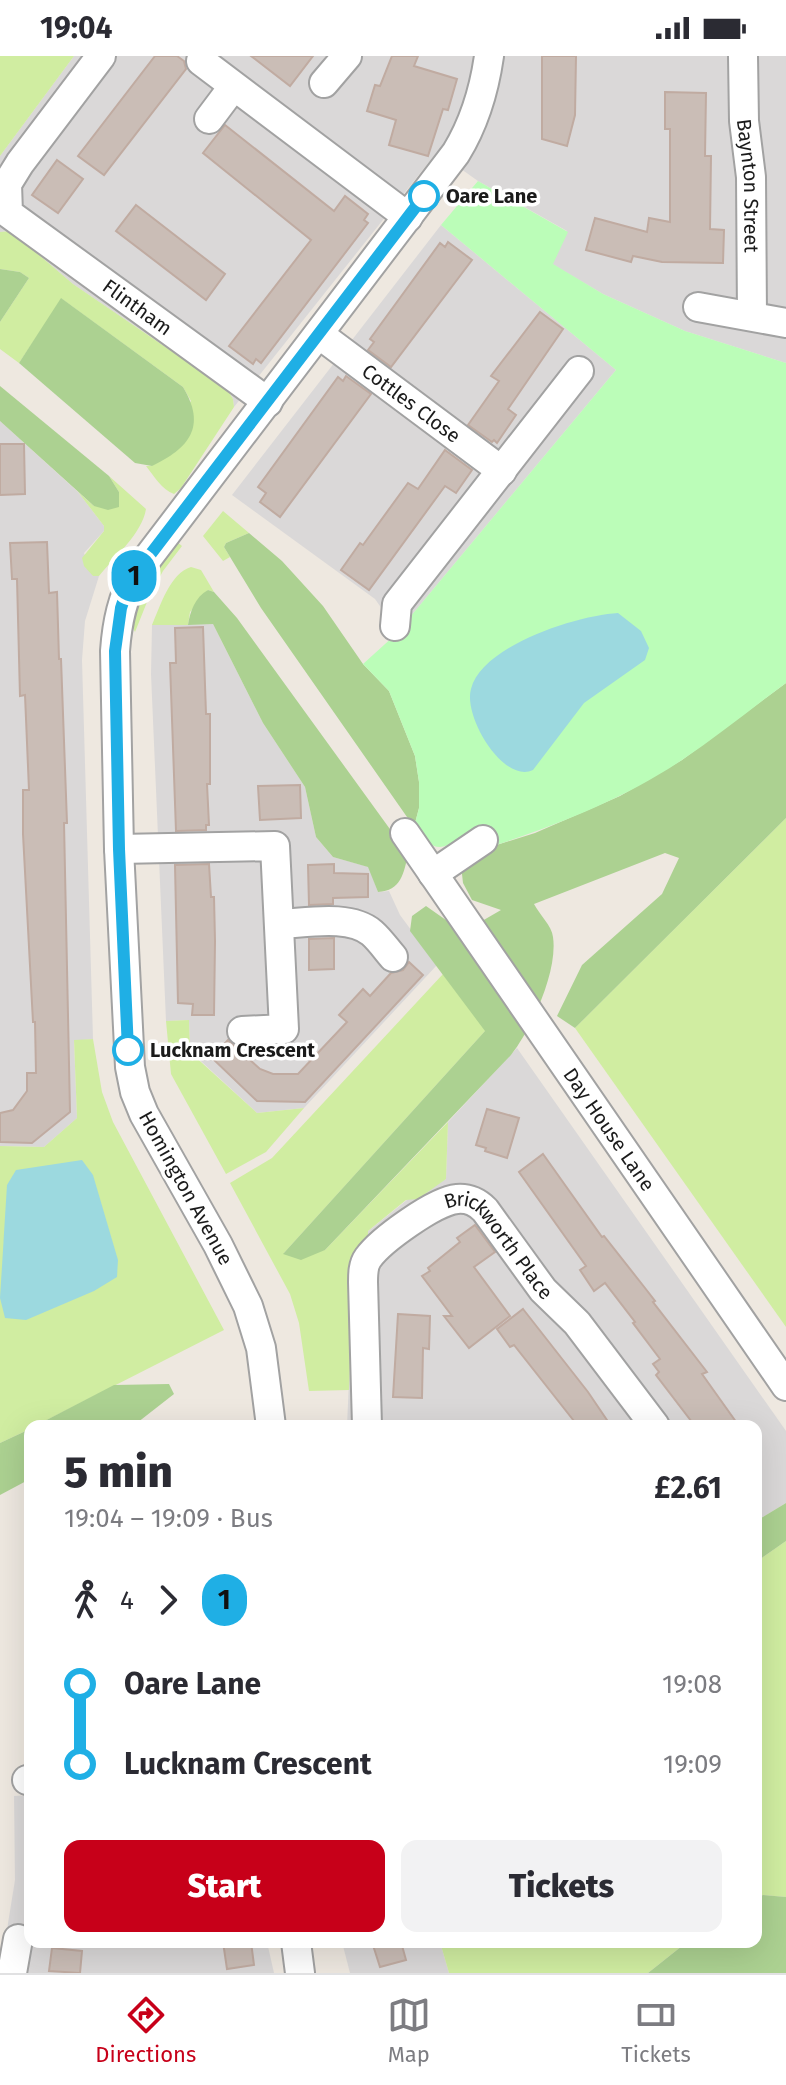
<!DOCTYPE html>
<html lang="en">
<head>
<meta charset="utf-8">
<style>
	:root { --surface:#fff; --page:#f2f2f3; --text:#2b2b33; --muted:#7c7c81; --line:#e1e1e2; --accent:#c70019 }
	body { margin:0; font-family:"Fira Sans",sans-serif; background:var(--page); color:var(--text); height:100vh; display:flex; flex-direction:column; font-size:30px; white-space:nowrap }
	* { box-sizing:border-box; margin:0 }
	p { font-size:26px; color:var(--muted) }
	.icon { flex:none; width:44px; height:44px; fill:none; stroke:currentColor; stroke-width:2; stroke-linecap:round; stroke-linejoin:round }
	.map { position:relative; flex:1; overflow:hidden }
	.side { position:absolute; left:24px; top:1364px; width:738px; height:528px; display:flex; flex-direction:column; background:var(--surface); border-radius:16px; box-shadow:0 8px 32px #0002 }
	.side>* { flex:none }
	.badge { padding:0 16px; border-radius:26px; font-size:28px; line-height:52px }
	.map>.badge { position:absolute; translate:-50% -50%; box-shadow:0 0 0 4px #fff }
	.legs { display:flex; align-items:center; gap:12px; height:88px; padding:0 40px; font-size:26px }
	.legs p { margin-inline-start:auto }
	.headline { display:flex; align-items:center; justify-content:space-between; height:136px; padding:0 40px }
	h1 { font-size:44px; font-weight:800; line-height:60px }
	.button { display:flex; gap:16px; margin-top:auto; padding:16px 40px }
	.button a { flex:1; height:92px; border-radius:16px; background:var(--accent); color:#fff; font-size:32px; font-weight:800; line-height:92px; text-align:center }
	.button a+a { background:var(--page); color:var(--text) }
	ul { padding:0 40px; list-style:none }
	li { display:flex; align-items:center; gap:28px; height:80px; font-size:30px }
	li i { display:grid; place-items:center; width:12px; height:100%; margin:0 10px; background:currentColor }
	li i::after { content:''; width:20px; height:20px; margin:-10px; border:6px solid; border-radius:50%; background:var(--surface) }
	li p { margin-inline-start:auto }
	li:first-child i { background:linear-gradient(#0000 50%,currentColor 0) }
	li:last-child i { background:linear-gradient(currentColor 50%,#0000 0) }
	.status { display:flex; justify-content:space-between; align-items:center; height:56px; padding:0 40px; background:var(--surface); direction:ltr }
	.status svg { height:22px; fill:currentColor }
	.dock { display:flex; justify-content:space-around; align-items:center; height:112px; border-top:2px solid var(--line); background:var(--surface); font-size:22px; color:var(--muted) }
	.dock a { display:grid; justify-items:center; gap:4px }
	.dock .selected { color:var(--accent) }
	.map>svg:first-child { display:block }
	.residential { fill:#dad8d8 }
	.grass { fill:#d0eda1 }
	.forest { fill:#acd191 }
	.park { fill:#bbfdb8 }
	.water { fill:#9cd9df }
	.building { fill:#cabdb6; stroke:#c0aba1; stroke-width:2 }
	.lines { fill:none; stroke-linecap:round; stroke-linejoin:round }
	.minor-casing { stroke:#a2a2a2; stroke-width:32 }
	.minor { stroke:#fff; stroke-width:28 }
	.line-1-casing { stroke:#fff; stroke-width:18 }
	.line-1 { stroke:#1fafe5; stroke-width:12 }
	.stop-1-dot { fill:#fff; stroke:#1fafe5; stroke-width:4 }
	.labels { text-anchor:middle; stroke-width:7; stroke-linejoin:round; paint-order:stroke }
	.street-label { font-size:20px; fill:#1b1b1b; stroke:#fff }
	.stop-label { font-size:20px; font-weight:bold; fill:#1b1b1b; stroke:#fff; text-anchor:start }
</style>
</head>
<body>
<div class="status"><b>19:04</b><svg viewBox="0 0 49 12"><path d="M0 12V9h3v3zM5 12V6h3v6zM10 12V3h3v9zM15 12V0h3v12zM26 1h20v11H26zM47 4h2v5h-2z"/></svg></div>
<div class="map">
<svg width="786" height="1917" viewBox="0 0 786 1917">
	<rect width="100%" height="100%" fill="#eee8e0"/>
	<g class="residential">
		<path d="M 74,0 L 786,0 L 786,307 L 685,275 L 603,238 L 552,208 L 567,175 L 478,125 L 437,96 L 234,351 L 233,343 L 227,333 L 73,228 L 11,175 L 0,176 L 0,100 Z"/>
		<path d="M 441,169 L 616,314 L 395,579 L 387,560 L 375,543 L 232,439 Z"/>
		<path d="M 0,365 L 78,436 L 104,470 L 104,475 L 84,497 L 93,520 L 99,520 L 85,565 L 82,604 L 93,983 L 74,985 L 77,1062 L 44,1091 L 0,1090 Z"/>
		<path d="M 213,568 L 263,667 L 305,731 L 316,781 L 333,801 L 369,811 L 378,836 L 389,835 L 400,859 L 437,909 L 304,1052 L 257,1057 L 190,995 L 189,964 L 166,965 L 151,618 L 152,569 Z"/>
		<path d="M 517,992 L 786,1375 L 786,1447 L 756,1465 L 756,1370 L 347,1370 L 354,1211 L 367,1176 L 407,1144 L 446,1123 L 448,1066 Z"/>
		<path d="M 30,1739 L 30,1886 L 267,1886 L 274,1917 L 0,1917 L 15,1824 L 14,1740 Z"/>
		<path d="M 342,1886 L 440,1886 L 449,1917 L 350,1917 Z"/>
	</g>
	<g class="grass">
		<path d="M 0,0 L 74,0 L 0,100 Z"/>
		<path d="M 11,175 L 73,228 L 227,333 L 233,343 L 234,351 L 181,432 L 174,438 C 162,434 154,420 146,410 L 152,410 L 191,345 L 183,331 L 62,243 L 19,307 L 0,293 L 0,266 L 29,222 L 20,216 L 0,213 L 0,176 Z"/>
		<path d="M 109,420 L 146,453 C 142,478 114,501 99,520 L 93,520 L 84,510 L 82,502 L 104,475 L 104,470 L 78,436 L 94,450 L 119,436 Z"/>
		<path d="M 223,455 L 249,477 L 226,487 L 224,491 L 230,501 L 223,505 L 203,480 Z"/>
		<path d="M 176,485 L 182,490 L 163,515 L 149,541 L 135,576 L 132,570 L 143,536 Z"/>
		<path d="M 191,511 L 201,514 L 214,536 L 208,534 L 190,556 L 188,569 L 152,569 C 160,551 170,517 191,511 Z"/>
		<path d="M 786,762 L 786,1271 L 575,972 Z"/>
		<path d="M 443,918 L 486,974 L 284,1197 L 325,1194 L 448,1066 L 446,1123 L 418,1143 L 406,1144 L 368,1175 L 368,1189 L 354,1211 L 349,1334 L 309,1335 L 299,1267 L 290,1238 L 230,1127 L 272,1102 Z"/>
		<path d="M 189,964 L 190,996 L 257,1057 L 304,1052 L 266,1096 L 226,1118 L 171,1018 L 166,965 Z"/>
		<path d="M 93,983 L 102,1036 L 113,1066 L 224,1274 L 35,1370 L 30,1370 L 30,1373 L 0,1387 L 0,1090 L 44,1091 L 77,1062 L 74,984 Z"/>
		<path d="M 786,1485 L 786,1841 L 763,1839 L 756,1842 L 756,1506 Z"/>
		<path d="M 440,1886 L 687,1886 L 648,1917 L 449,1917 Z"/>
	</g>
	<g class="forest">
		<path d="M 0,213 L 20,216 L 29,222 L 0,266 Z"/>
		<path d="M 61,242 L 183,331 C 207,371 189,392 152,410 L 135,407 L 19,307 Z"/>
		<path d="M 0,330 L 109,420 L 119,436 L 119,451 L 108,454 L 94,450 L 0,365 Z"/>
		<path d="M 249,477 L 282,505 L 323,550 L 363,608 L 389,635 L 415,700 L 419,726 L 419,752 L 414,771 L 261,552 L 224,491 L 226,487 Z"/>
		<path d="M 208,534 L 214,536 L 237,562 L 408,798 C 404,817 401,835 378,836 L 368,811 L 333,801 L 316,781 L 305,731 L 263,667 L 213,568 L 188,569 C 190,556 195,541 208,534 Z"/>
		<path d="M 786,627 L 786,762 L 575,972 L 557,960 L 582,909 L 662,838 L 679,802 L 665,797 L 534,848 C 539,858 552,870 553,881 C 558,915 532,972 511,999 L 325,1194 L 301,1204 L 283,1198 L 485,975 L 410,875 L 412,860 L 426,850 L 463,876 L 501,854 L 472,844 L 463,827 L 461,809 L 487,792 L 535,777 L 620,740 L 682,704 Z"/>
		<path d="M 169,1328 L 174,1338 L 133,1370 L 35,1370 L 114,1329 Z"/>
		<path d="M 30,1373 L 30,1423 L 0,1439 L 0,1387 Z"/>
		<path d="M 786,1447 L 786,1485 L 756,1506 L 756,1465 Z"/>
		<path d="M 763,1839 L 786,1841 L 786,1917 L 648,1917 L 687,1886 L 756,1886 L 756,1842 Z"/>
	</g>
	<path class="park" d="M 478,125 L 568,176 L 553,208 L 603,238 L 685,275 L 786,307 L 786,627 C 752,652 718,680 682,704 C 622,744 555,770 487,792 L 474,773 C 447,791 436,803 414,771 L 419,752 L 419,726 L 415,700 L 389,635 L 363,608 L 395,579 L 616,314 L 441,169 Z"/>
	<g class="water">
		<path d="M 618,557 L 641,575 L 649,592 L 645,604 L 584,647 L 533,714 C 503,728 463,660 471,633 C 482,589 579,559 618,557 Z"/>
		<path d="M 82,1104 L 93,1119 L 118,1204 L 117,1221 L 94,1235 L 26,1264 L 5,1262 L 0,1242 L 7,1129 L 16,1114 Z"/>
	</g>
	<g class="building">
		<path d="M 155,0 L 177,0 L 184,5 L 186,13 L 104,119 L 78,100 Z"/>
		<path d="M 251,0 L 313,0 L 290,30 Z"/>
		<path d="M 392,0 L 418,0 L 414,10 L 457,23 L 448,54 L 443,53 L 428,100 L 389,89 L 396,64 L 367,55 L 375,29 L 380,30 Z"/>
		<path d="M 542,0 L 576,0 L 575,59 L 567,90 L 542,83 Z"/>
		<path d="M 665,36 L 706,37 L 705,100 L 711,100 L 710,173 L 724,174 L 723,207 L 662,206 L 633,200 L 631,206 L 586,194 L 595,162 L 647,176 L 649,162 L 670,166 L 670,73 L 665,73 Z"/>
		<path d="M 225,69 L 334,155 L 345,140 L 368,158 L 364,164 L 368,167 L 261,307 L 256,303 L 253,308 L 229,290 L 311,184 L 203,97 Z"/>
		<path d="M 57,104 L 83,123 L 58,157 L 32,139 Z"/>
		<path d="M 136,149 L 225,218 L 206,244 L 116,175 Z"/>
		<path d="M 448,186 L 472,204 L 391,311 L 368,294 L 374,286 L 370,283 L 440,187 L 445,191 Z"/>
		<path d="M 540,256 L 563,273 L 508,353 L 516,359 L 497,387 L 494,384 L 492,386 L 468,369 L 499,325 L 491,320 Z"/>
		<path d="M 346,320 L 371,338 L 280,461 L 260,446 L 266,437 L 258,431 L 338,321 L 343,325 Z"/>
		<path d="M 0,388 L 24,388 L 25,438 L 0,439 Z"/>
		<path d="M 445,394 L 472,414 L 456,437 L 445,430 L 369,534 L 341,514 L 360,487 L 363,489 L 408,427 L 418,433 Z"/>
		<path d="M 47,486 L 49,537 L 57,536 L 59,603 L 61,603 L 67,767 L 64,767 L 70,1056 L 32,1087 L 0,1086 L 0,1057 L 13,1054 L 27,1035 L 27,1017 L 36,1017 L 35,966 L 33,966 L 23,778 L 23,734 L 29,734 L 25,639 L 20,640 L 17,523 L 12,523 L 10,487 Z"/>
		<path d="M 203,571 L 206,658 L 210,658 L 210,728 L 207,728 L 209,769 L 206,769 L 206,774 L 176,775 L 170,607 L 176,607 L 175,572 Z"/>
		<path d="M 300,729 L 301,762 L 260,764 L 258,730 Z"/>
		<path d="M 209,808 L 211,841 L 214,841 L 215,885 L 214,959 L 192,959 L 193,948 L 178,947 L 175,809 Z"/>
		<path d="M 334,808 L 334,817 L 368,818 L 368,841 L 333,842 L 333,848 L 309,849 L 308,809 Z"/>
		<path d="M 334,882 L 334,913 L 309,914 L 309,883 Z"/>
		<path d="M 409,906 L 423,919 L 305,1046 L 257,1045 L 212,1002 L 228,984 L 260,1013 L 273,1018 L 298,1018 L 347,966 L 339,959 L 363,933 L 370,940 L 391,917 L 403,914 Z"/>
		<path d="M 487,1053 L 519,1062 L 507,1102 L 485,1095 L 486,1092 L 476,1089 Z"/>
		<path d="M 543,1098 L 602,1181 L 604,1180 L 645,1232 L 655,1245 L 653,1246 L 707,1316 L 702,1318 L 739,1370 L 695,1370 L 656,1319 L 659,1316 L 653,1308 L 660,1303 L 633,1267 L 635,1266 L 605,1227 L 594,1235 L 580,1214 L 586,1210 L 519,1116 Z"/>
		<path d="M 475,1169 L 495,1196 L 474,1211 L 510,1260 L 469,1292 L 444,1260 L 452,1260 L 422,1220 L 430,1215 L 428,1212 L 460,1186 L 457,1182 Z"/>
		<path d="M 523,1253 L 588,1336 L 611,1370 L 578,1370 L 514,1289 L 510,1291 L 497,1273 Z"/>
		<path d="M 398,1258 L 430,1260 L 429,1293 L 423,1292 L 422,1342 L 393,1341 Z"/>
		<path d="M 223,1886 L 251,1886 L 254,1909 L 227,1913 Z"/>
		<path d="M 372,1886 L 401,1886 L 406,1904 L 380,1911 Z"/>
		<path d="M 52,1892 L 82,1895 L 80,1917 L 49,1915 Z"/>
	</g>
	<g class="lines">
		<g class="minor-casing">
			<g id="minor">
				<path id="s1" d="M 101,0 L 20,107 L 7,128 L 8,157 L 268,346"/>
				<path id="s2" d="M 743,0 L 744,65 L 751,121 L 752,260"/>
				<path d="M 201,5 L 408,161"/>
				<path d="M 324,27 L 347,0"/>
				<path d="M 209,63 L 233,31"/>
				<path d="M 698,251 L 786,267"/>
				<path id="s3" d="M 320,279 L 502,415"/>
				<path d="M 395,570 L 397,548 L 579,315"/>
				<path id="s4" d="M 405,777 L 786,1330"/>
				<path d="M 119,793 L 275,790 L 284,973 L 242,975"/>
				<path d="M 433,818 L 483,784"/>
				<path d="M 279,868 C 306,867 350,858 372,877 C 380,884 386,893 393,901"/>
				<path d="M 271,1370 L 261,1292 L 248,1250 L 218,1189 L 144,1058 L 135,1036 L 130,1011 L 119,793 L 115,595 C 117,567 122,541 137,516 L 456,97 C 475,66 484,35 489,0"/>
				<path id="s5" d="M 367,1370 L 363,1226 C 363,1218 363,1209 368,1202 C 381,1184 435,1145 457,1143 C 469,1142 477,1146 485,1154 L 543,1234 L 577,1267 L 655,1370"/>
				<path d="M 27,1724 L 30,1724"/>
				<path d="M 296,1886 L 300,1917"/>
				<path d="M 12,1917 L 18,1883"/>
			</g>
		</g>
		<use href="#minor" class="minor"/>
	</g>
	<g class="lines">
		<g class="line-1-casing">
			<path id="line-1" d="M 128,994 L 119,793 L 115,595 L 121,552 L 127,534 L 137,516 L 424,140"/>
		</g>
		<use href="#line-1" class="line-1"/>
	</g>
	<g class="stop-1-dot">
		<circle cx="424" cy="140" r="14"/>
		<circle cx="128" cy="994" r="14"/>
	</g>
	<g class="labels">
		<g class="street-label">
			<text dy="7" stroke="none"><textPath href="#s2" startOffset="130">Baynton Street</textPath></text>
			<text dy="7" stroke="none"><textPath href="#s1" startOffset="348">Flintham</textPath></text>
			<text dy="7" stroke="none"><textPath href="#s3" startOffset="114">Cottles Close</textPath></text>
			<text dy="7" stroke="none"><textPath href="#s4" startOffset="360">Day House Lane</textPath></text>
			<text transform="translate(186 1132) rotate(61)" y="7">Homington Avenue</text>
			<text dy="7" stroke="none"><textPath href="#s5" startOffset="340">Brickworth Place</textPath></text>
		</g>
		<g class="stop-label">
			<text x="446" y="147">Oare Lane</text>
			<text x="150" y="1001">Lucknam Crescent</text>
		</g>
	</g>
</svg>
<b class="badge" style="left:134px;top:520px;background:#1fafe5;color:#111">1</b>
<section class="side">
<div class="headline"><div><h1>5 min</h1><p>19:04 – 19:09 · Bus</p></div><b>£2.61</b></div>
<div class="legs"><svg class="icon" aria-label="walk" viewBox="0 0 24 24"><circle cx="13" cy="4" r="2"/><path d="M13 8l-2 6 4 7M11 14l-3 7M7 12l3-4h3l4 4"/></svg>4<svg class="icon" aria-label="forward" viewBox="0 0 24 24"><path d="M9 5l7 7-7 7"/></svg><b class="badge" style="background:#1fafe5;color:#111">1</b></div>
<ul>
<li><i style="color:#1fafe5"></i><b>Oare Lane</b><p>19:08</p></li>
<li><i style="color:#1fafe5"></i><b>Lucknam Crescent</b><p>19:09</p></li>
</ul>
<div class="button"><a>Start</a><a>Tickets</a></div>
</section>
</div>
<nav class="dock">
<a class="selected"><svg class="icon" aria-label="directions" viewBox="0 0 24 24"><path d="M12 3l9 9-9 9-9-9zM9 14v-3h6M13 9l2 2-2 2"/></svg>Directions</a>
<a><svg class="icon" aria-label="map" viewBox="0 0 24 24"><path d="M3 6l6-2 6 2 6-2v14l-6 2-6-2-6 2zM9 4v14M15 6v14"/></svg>Map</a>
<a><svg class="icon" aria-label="tickets" viewBox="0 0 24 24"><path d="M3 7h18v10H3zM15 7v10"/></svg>Tickets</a>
</nav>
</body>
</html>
